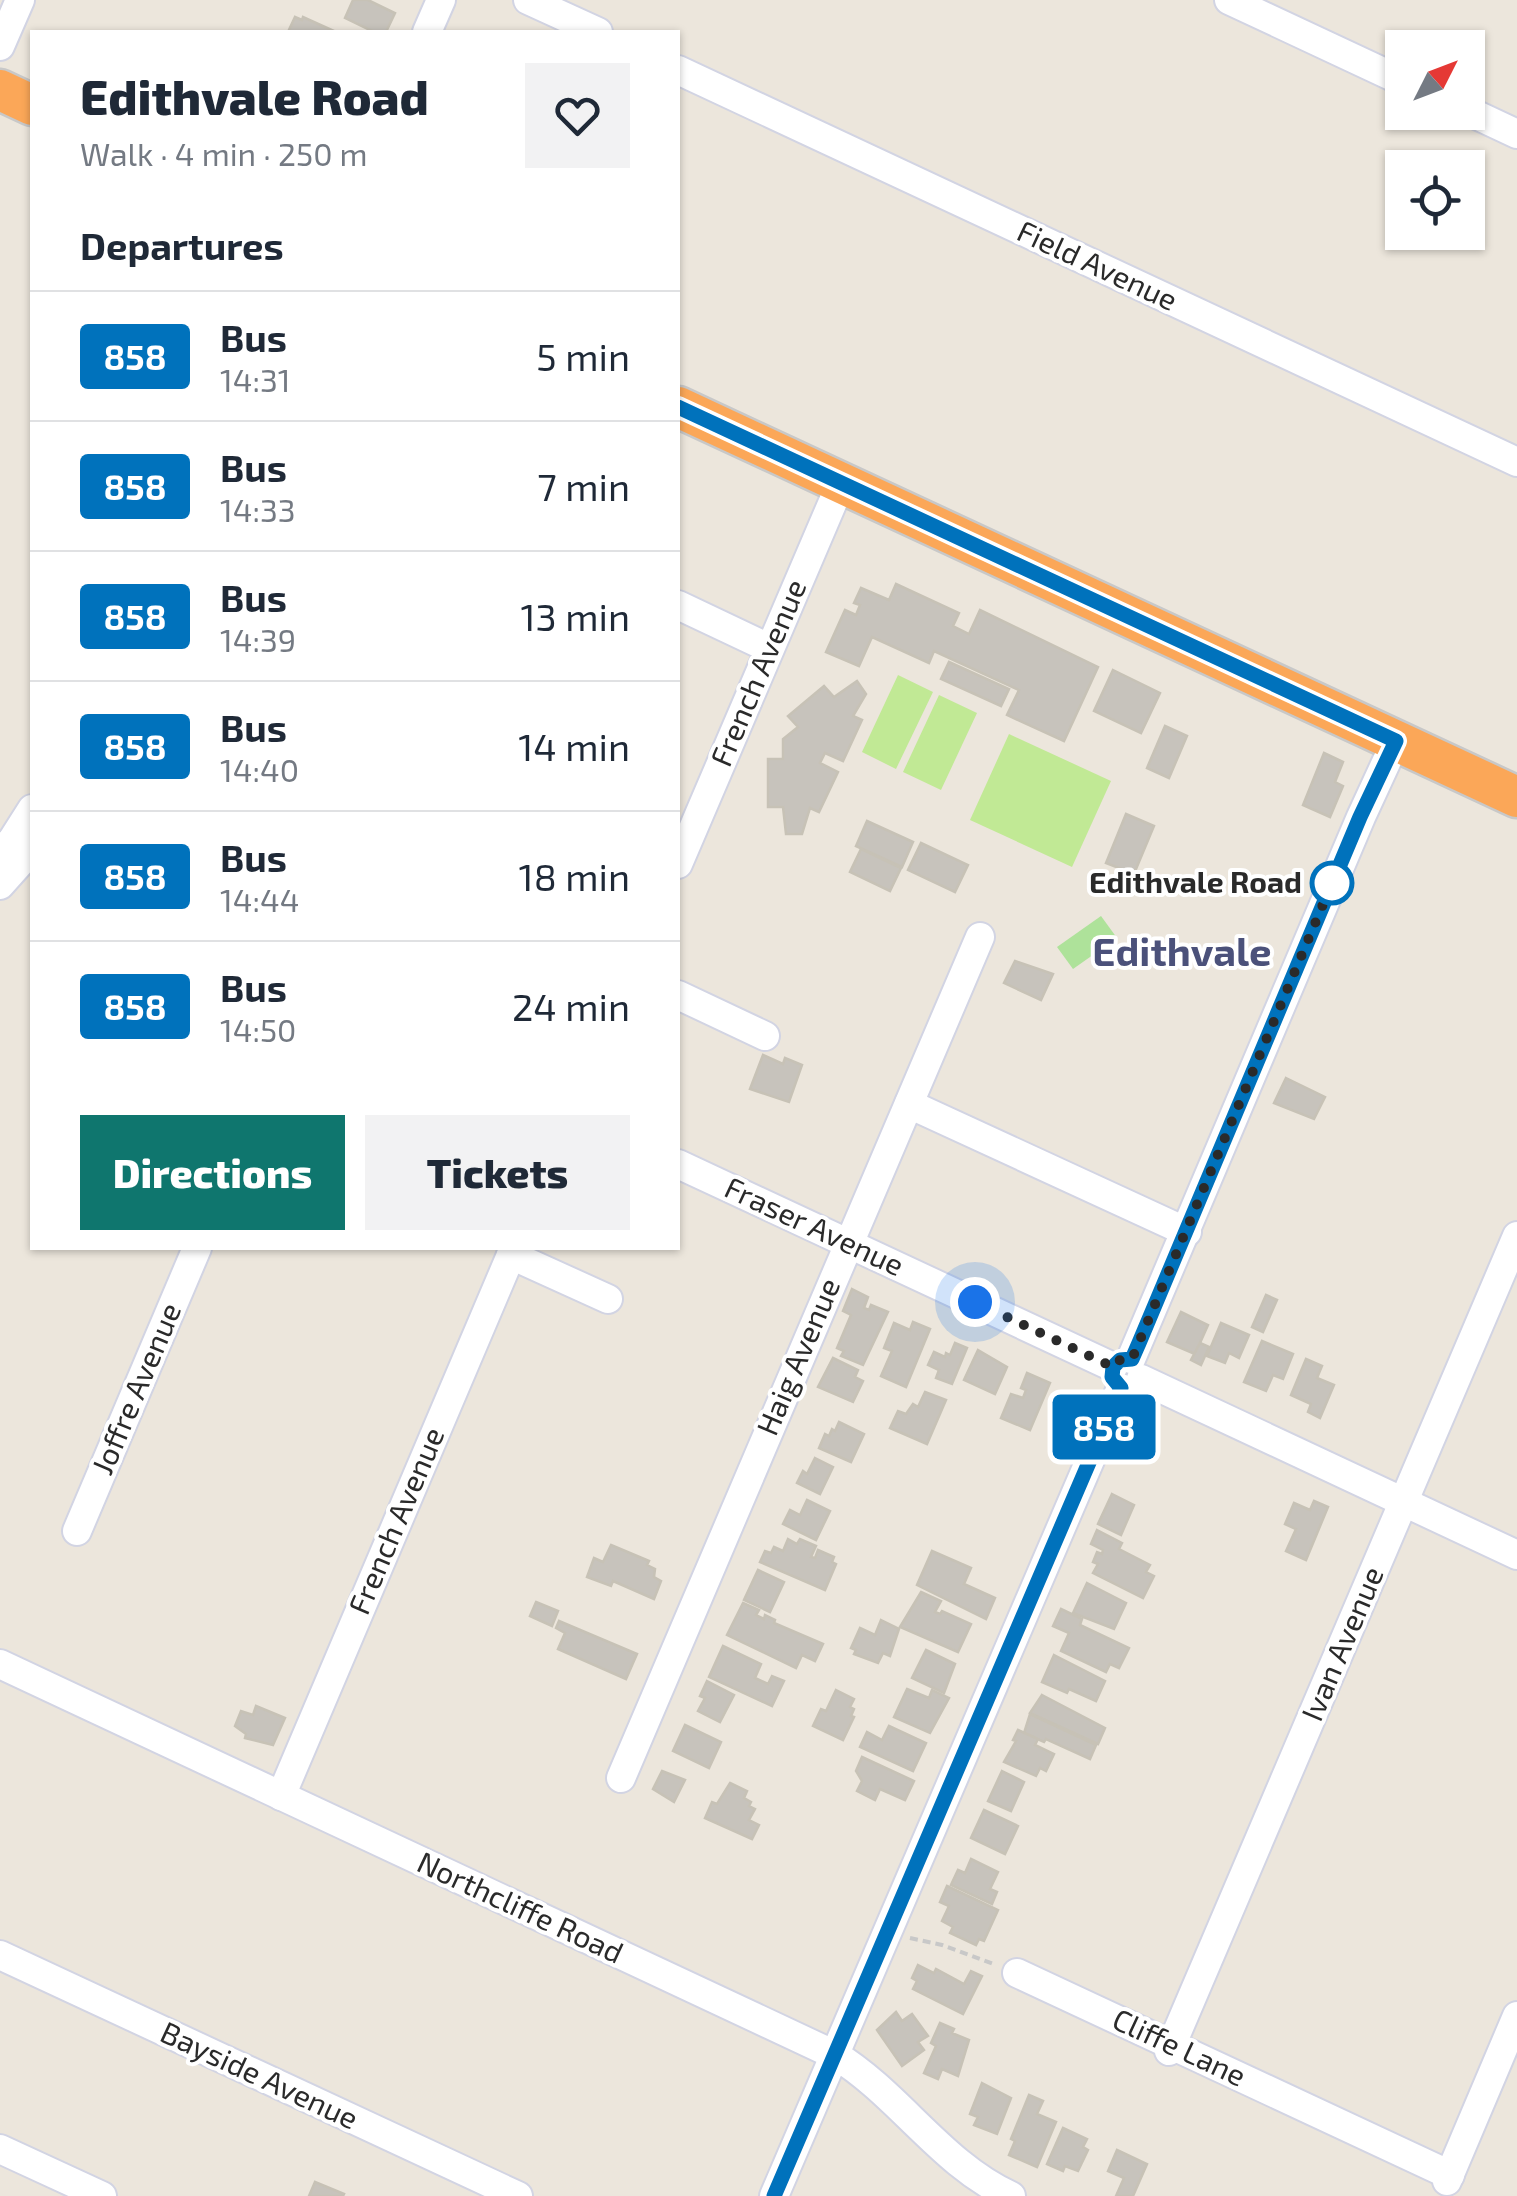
<!DOCTYPE html>
<html lang="en">
<head>
<meta charset="utf-8">
<style>
	:root { --surface:#fff; --page:#f2f2f3; --text:#1f2937; --muted:#747a83; --line:#e0e1e3; --accent:#0f766e }
	body { margin:0; font-family:"Exo 2",sans-serif; background:var(--page); color:var(--text); height:100vh; display:flex; flex-direction:column; font-size:38px; white-space:nowrap }
	* { box-sizing:border-box; margin:0 }
	p { font-size:32px; color:var(--muted) }
	.icon { flex:none; width:55px; height:55px; fill:none; stroke:currentColor; stroke-width:2; stroke-linecap:round; stroke-linejoin:round }
	.map { position:relative; flex:1; overflow:hidden }
	.sheet { position:absolute; left:30px; top:30px; width:650px; height:1220px; display:flex; flex-direction:column; background:var(--surface); border-radius:0px; box-shadow:0 2px 8px #0004 }
	.sheet>* { flex:none }
	.badge { padding:0 20px; border-radius:8px; font-size:35px; line-height:65px }
	.needle { width:65px; rotate:48deg }
	.controls { position:absolute; left:1385px; top:30px; display:grid; gap:20px }
	.controls a { display:grid; place-items:center; width:100px; height:100px; border-radius:0px; background:var(--surface); box-shadow:0 2px 8px #0004; font-size:50px }
	.you { position:absolute; width:50px; height:50px; margin:-25px; border:8px solid #fff; border-radius:50%; background:#1a73e8; box-shadow:0 0 0 15px #1a73e833 }
	.map>.badge { position:absolute; translate:-50% -50%; box-shadow:0 0 0 5px #fff }
	h2 { padding:0 50px; font-size:38px; line-height:90px }
	.round { display:grid; place-items:center; flex:none; width:105px; height:105px; border-radius:0px; background:var(--page) }
	.summary { display:flex; align-items:center; justify-content:space-between; height:170px; padding:0 50px }
	h1 { font-size:48px; font-weight:800; line-height:75px }
	.cta { display:flex; gap:20px; margin-top:auto; padding:20px 50px }
	.cta a { flex:1; height:115px; border-radius:0px; background:var(--accent); color:#fff; font-size:40px; font-weight:800; line-height:115px; text-align:center }
	.cta a+a { background:var(--page); color:var(--text) }
	ul { padding:0; list-style:none }
	li { display:flex; align-items:center; gap:30px; height:130px; padding:0 50px; border-top:2px solid var(--line) }
	li div { flex:1 }
	li b { display:block; font-size:38px }
	li em { font-style:normal }
	li .badge { min-width:110px; font-weight:700; text-align:center }
	.map>svg:first-child { display:block }
	.green { fill:#aee29a }
	.pitch { fill:#c1e995 }
	.building { fill:#c7c3bc; stroke:#c7c2b6; stroke-width:2.5 }
	.lines { fill:none; stroke-linecap:round; stroke-linejoin:round }
	.minor-casing { stroke:#d2d4e3; stroke-width:32 }
	.highway-casing { stroke:#c8c8c8; stroke-width:45 }
	.path { stroke:#c8c8c8; stroke-width:4; stroke-dasharray:8 5; stroke-linecap:butt }
	.minor { stroke:#fff; stroke-width:28 }
	.highway { stroke:#fba758; stroke-width:40 }
	.line-casing { stroke:#fff; stroke-width:22 }
	.line { stroke:#0072bc; stroke-width:15 }
	.walk { stroke:#2a2a2a; stroke-width:10; stroke-dasharray:0 18 }
	.stop-dot { fill:#fff; stroke:#0072bc; stroke-width:5 }
	.labels { text-anchor:middle; stroke-width:8; stroke-linejoin:round; paint-order:stroke }
	.street-label { font-size:30px; fill:#2a2a2a; stroke:#fff }
	.stop-label { font-size:30px; font-weight:bold; fill:#2a2a2a; stroke:#fff; text-anchor:end }
	.district-label { font-size:40px; font-weight:bold; fill:#4b517a; stroke:#fff }
</style>
</head>
<body>
<div class="map">
<svg width="1517" height="2196" viewBox="0 0 1517 2196">
	<rect width="100%" height="100%" fill="#ece6dc"/>
	<path class="green" d="M 1101,916 L 1117,938 L 1073,969 L 1057,947 Z"/>
	<g class="pitch">
		<path d="M 898,675 L 933,692 L 896,769 L 862,752 Z"/>
		<path d="M 939,695 L 977,713 L 941,790 L 903,772 Z"/>
		<path d="M 1009,734 L 1111,781 L 1072,867 L 970,820 Z"/>
	</g>
	<g class="building">
		<path d="M 353,0 L 368,0 L 395,13 L 386,32 L 374,32 L 345,18 Z"/>
		<path d="M 295,17 L 302,20 L 303,17 L 336,32 L 288,32 Z"/>
		<path d="M 896,584 L 959,613 L 953,626 L 969,634 L 980,610 L 1098,667 L 1064,741 L 1007,715 L 1019,690 L 934,651 L 929,663 L 872,637 L 859,666 L 826,652 L 845,610 L 856,615 L 860,605 L 854,603 L 861,588 L 889,600 Z"/>
		<path d="M 949,662 L 1009,689 L 1001,706 L 941,679 Z"/>
		<path d="M 1113,670 L 1160,693 L 1141,733 L 1094,711 Z"/>
		<path d="M 857,681 L 866,694 L 853,716 L 862,720 L 843,761 L 825,753 L 820,763 L 838,772 L 819,812 L 810,808 L 802,834 L 786,834 L 783,807 L 768,807 L 768,759 L 783,759 L 783,739 L 798,727 L 788,716 L 824,686 L 834,697 Z"/>
		<path d="M 1165,726 L 1187,736 L 1169,778 L 1147,768 Z"/>
		<path d="M 1324,753 L 1343,762 L 1335,782 L 1343,786 L 1330,817 L 1303,805 Z"/>
		<path d="M 1126,814 L 1154,826 L 1134,874 L 1106,863 Z"/>
		<path d="M 867,821 L 913,842 L 902,867 L 856,846 Z"/>
		<path d="M 921,843 L 968,865 L 955,892 L 908,870 Z"/>
		<path d="M 861,849 L 901,868 L 890,891 L 850,872 Z"/>
		<path d="M 1015,961 L 1053,974 L 1041,1000 L 1004,983 Z"/>
		<path d="M 763,1055 L 783,1064 L 785,1058 L 802,1065 L 789,1102 L 750,1089 Z"/>
		<path d="M 1286,1078 L 1325,1097 L 1314,1119 L 1274,1103 Z"/>
		<path d="M 852,1289 L 868,1297 L 864,1308 L 869,1310 L 871,1305 L 888,1312 L 863,1365 L 841,1356 L 844,1351 L 837,1348 L 851,1315 L 843,1311 Z"/>
		<path d="M 1266,1295 L 1277,1300 L 1263,1332 L 1252,1327 Z"/>
		<path d="M 1181,1312 L 1208,1325 L 1195,1354 L 1167,1342 Z"/>
		<path d="M 913,1322 L 930,1329 L 906,1387 L 881,1376 L 892,1351 L 884,1348 L 894,1323 L 910,1330 Z"/>
		<path d="M 1221,1323 L 1249,1335 L 1239,1358 L 1229,1353 L 1225,1363 L 1207,1356 Z"/>
		<path d="M 1262,1341 L 1293,1354 L 1283,1379 L 1273,1375 L 1266,1391 L 1244,1382 Z"/>
		<path d="M 955,1343 L 967,1348 L 952,1384 L 936,1378 L 939,1370 L 928,1365 L 934,1352 L 945,1357 L 946,1353 L 950,1355 Z"/>
		<path d="M 1200,1343 L 1209,1347 L 1201,1365 L 1191,1360 Z"/>
		<path d="M 978,1350 L 1007,1367 L 995,1394 L 964,1380 Z"/>
		<path d="M 833,1358 L 858,1370 L 855,1377 L 863,1381 L 853,1402 L 818,1387 Z"/>
		<path d="M 1306,1359 L 1322,1366 L 1317,1378 L 1334,1385 L 1320,1418 L 1308,1412 L 1311,1404 L 1291,1395 Z"/>
		<path d="M 1027,1373 L 1050,1383 L 1030,1430 L 1001,1418 L 1011,1394 L 1023,1398 L 1026,1390 L 1021,1388 Z"/>
		<path d="M 925,1392 L 946,1400 L 927,1444 L 890,1428 L 898,1411 L 906,1414 L 913,1404 L 918,1407 Z"/>
		<path d="M 839,1422 L 864,1434 L 851,1462 L 819,1448 L 825,1434 L 829,1436 L 832,1429 L 835,1431 Z"/>
		<path d="M 815,1458 L 833,1467 L 820,1494 L 797,1483 L 803,1471 L 807,1474 Z"/>
		<path d="M 1112,1494 L 1134,1505 L 1121,1535 L 1098,1524 Z"/>
		<path d="M 807,1500 L 830,1511 L 816,1540 L 783,1524 L 790,1510 L 800,1515 Z"/>
		<path d="M 1314,1501 L 1328,1507 L 1306,1560 L 1286,1551 L 1296,1529 L 1285,1524 L 1294,1503 L 1310,1510 Z"/>
		<path d="M 1097,1530 L 1122,1543 L 1119,1549 L 1150,1565 L 1146,1572 L 1154,1576 L 1143,1598 L 1093,1573 L 1098,1564 L 1093,1562 L 1097,1552 L 1102,1554 L 1103,1550 L 1091,1544 Z"/>
		<path d="M 788,1539 L 797,1544 L 800,1539 L 816,1546 L 811,1557 L 815,1558 L 818,1550 L 834,1557 L 832,1562 L 836,1564 L 825,1590 L 760,1562 L 765,1551 L 771,1553 L 774,1547 L 783,1551 Z"/>
		<path d="M 611,1545 L 649,1561 L 647,1565 L 655,1569 L 654,1577 L 661,1581 L 654,1599 L 613,1581 L 611,1586 L 587,1577 L 594,1558 L 603,1562 Z"/>
		<path d="M 932,1551 L 971,1568 L 964,1584 L 995,1598 L 986,1619 L 917,1585 Z"/>
		<path d="M 758,1570 L 784,1582 L 770,1612 L 744,1600 Z"/>
		<path d="M 1087,1583 L 1126,1603 L 1114,1629 L 1073,1613 Z"/>
		<path d="M 921,1592 L 941,1601 L 935,1612 L 940,1614 L 942,1611 L 971,1624 L 958,1652 L 900,1627 Z"/>
		<path d="M 536,1602 L 558,1611 L 552,1626 L 530,1616 Z"/>
		<path d="M 743,1603 L 759,1610 L 756,1615 L 764,1619 L 765,1615 L 775,1620 L 774,1623 L 823,1644 L 815,1661 L 802,1655 L 796,1668 L 727,1635 Z"/>
		<path d="M 1061,1609 L 1082,1619 L 1080,1625 L 1129,1648 L 1119,1668 L 1110,1664 L 1106,1672 L 1061,1651 L 1069,1633 L 1053,1626 Z"/>
		<path d="M 881,1620 L 899,1629 L 890,1656 L 883,1653 L 878,1663 L 854,1654 L 856,1650 L 851,1648 L 860,1628 L 875,1635 Z"/>
		<path d="M 559,1621 L 637,1654 L 626,1679 L 558,1649 L 565,1633 L 556,1628 Z"/>
		<path d="M 723,1646 L 761,1664 L 755,1678 L 768,1684 L 772,1676 L 784,1681 L 772,1706 L 709,1677 Z"/>
		<path d="M 926,1650 L 955,1664 L 944,1693 L 912,1678 Z"/>
		<path d="M 1054,1655 L 1105,1681 L 1096,1701 L 1069,1689 L 1067,1693 L 1042,1682 Z"/>
		<path d="M 707,1681 L 734,1695 L 720,1722 L 698,1711 L 705,1698 L 700,1696 Z"/>
		<path d="M 907,1689 L 929,1698 L 932,1690 L 949,1698 L 930,1733 L 894,1717 Z"/>
		<path d="M 836,1690 L 854,1699 L 850,1707 L 854,1709 L 851,1716 L 854,1717 L 843,1740 L 813,1726 L 821,1709 L 826,1711 Z"/>
		<path d="M 1042,1695 L 1105,1728 L 1098,1744 L 1030,1713 Z"/>
		<path d="M 256,1706 L 285,1718 L 273,1745 L 245,1738 L 246,1734 L 235,1726 L 241,1711 L 253,1715 Z"/>
		<path d="M 1030,1714 L 1096,1745 L 1090,1759 L 1046,1739 L 1044,1742 L 1024,1733 Z"/>
		<path d="M 685,1725 L 721,1742 L 709,1768 L 673,1751 Z"/>
		<path d="M 889,1726 L 926,1743 L 913,1771 L 860,1747 L 867,1732 L 882,1740 Z"/>
		<path d="M 1018,1730 L 1038,1739 L 1035,1745 L 1054,1754 L 1046,1771 L 1040,1768 L 1036,1776 L 1004,1762 L 1016,1741 L 1013,1740 Z"/>
		<path d="M 862,1757 L 914,1781 L 905,1800 L 880,1789 L 875,1800 L 857,1791 L 862,1781 L 856,1771 Z"/>
		<path d="M 662,1771 L 685,1780 L 674,1802 L 653,1789 Z"/>
		<path d="M 1002,1771 L 1024,1782 L 1011,1811 L 988,1801 Z"/>
		<path d="M 730,1783 L 747,1791 L 744,1798 L 751,1802 L 749,1806 L 755,1809 L 749,1820 L 759,1825 L 752,1839 L 705,1818 L 712,1802 L 717,1804 Z"/>
		<path d="M 984,1810 L 1018,1826 L 1005,1854 L 971,1838 Z"/>
		<path d="M 971,1859 L 998,1872 L 990,1889 L 997,1892 L 992,1904 L 951,1885 L 958,1870 L 965,1873 Z"/>
		<path d="M 947,1886 L 998,1910 L 984,1941 L 979,1939 L 976,1945 L 950,1933 L 953,1927 L 942,1921 L 949,1906 L 940,1902 Z"/>
		<path d="M 918,1965 L 934,1973 L 936,1969 L 964,1984 L 971,1971 L 982,1976 L 963,2014 L 913,1989 L 917,1981 L 912,1978 Z"/>
		<path d="M 896,2012 L 902,2021 L 912,2014 L 928,2036 L 918,2042 L 924,2050 L 902,2066 L 877,2030 Z"/>
		<path d="M 940,2023 L 954,2029 L 952,2033 L 969,2040 L 958,2076 L 942,2069 L 938,2079 L 924,2073 L 936,2046 L 931,2043 Z"/>
		<path d="M 982,2083 L 1011,2098 L 997,2134 L 974,2125 L 978,2117 L 970,2114 Z"/>
		<path d="M 1029,2095 L 1043,2101 L 1037,2114 L 1056,2122 L 1037,2167 L 1009,2155 L 1015,2141 L 1011,2139 Z"/>
		<path d="M 1063,2128 L 1087,2139 L 1083,2147 L 1088,2150 L 1078,2171 L 1065,2166 L 1063,2171 L 1047,2164 Z"/>
		<path d="M 1117,2150 L 1147,2164 L 1133,2196 L 1116,2196 L 1124,2178 L 1108,2171 Z"/>
		<path d="M 315,2182 L 344,2194 L 343,2196 L 309,2196 Z"/>
	</g>
	<g class="lines">
		<g class="minor-casing">
			<g id="minor">
				<path d="M 528,0 L 598,32"/>
				<path d="M 1229,0 L 1402,81"/>
				<path d="M 427,32 L 441,0"/>
				<path d="M 0,46 L 20,0"/>
				<path d="M 678,70 L 1517,462"/>
				<path d="M 1468,111 L 1517,134"/>
				<path d="M 678,605 L 769,648"/>
				<path d="M 11,842 L 32,809"/>
				<path d="M 678,864 L 841,483"/>
				<path d="M 0,885 L 26,856 L 22,846 L 11,842 L 4,847 L 1,855 L 5,863 L 16,867"/>
				<path d="M 678,995 L 765,1036"/>
				<path d="M 909,1104 L 1187,1232"/>
				<path d="M 678,1164 L 1113,1367"/>
				<path d="M 511,1255 L 608,1299"/>
				<path d="M 1131,1359 L 1361,817 L 1396,741"/>
				<path d="M 1141,1379 L 1517,1555"/>
				<path d="M 77,1531 L 197,1248"/>
				<path d="M 0,1664 L 835,2055 C 899,2094 941,2164 1011,2196"/>
				<path d="M 621,1778 L 980,937"/>
				<path d="M 281,1796 L 514,1248"/>
				<path d="M 0,1955 L 518,2196"/>
				<path d="M 1017,1973 L 1450,2175"/>
				<path d="M 1169,2051 L 1517,1236"/>
				<path d="M 0,2149 L 102,2196"/>
				<path d="M 1447,2181 L 1517,2016"/>
				<path d="M 774,2196 L 1121,1388"/>
			</g>
		</g>
		<g class="highway-casing">
			<g id="highway">
				<path d="M 0,90 L 32,105"/>
				<path d="M 678,407 L 1517,797"/>
			</g>
		</g>
		<path class="path" d="M 910,1938 L 942,1945 L 996,1965"/>
		<use href="#minor" class="minor"/>
		<use href="#highway" class="highway"/>
	</g>
	<g class="lines">
		<g class="line-casing">
			<path id="line" d="M 678,407 L 1396,741 L 1360,817 L 1139,1343 L 1132,1359 L 1120,1360 L 1113,1367 L 1112,1377 L 1121,1388 L 774,2196"/>
		</g>
		<use href="#line" class="line"/>
		<path class="walk" d="M 975,1302 L 1113,1367 L 1120,1360 L 1132,1359 L 1332,883"/>
	</g>
	<circle class="stop-dot" cx="1332" cy="883" r="20"/>
	<g class="labels">
		<g class="street-label">
			<text transform="translate(1097 266) rotate(25)" y="10">Field Avenue</text>
			<text transform="translate(759 673) rotate(-67)" y="10">French Avenue</text>
			<text transform="translate(814 1227) rotate(25)" y="10">Fraser Avenue</text>
			<text transform="translate(799 1357) rotate(-67)" y="10">Haig Avenue</text>
			<text transform="translate(137 1389) rotate(-67)" y="10">Joffre Avenue</text>
			<text transform="translate(397 1521) rotate(-67)" y="10">French Avenue</text>
			<text transform="translate(1343 1644) rotate(-67)" y="10">Ivan Avenue</text>
			<text transform="translate(520 1908) rotate(25)" y="10">Northcliffe Road</text>
			<text transform="translate(1179 2048) rotate(25)" y="10">Cliffe Lane</text>
			<text transform="translate(259 2076) rotate(25)" y="10">Bayside Avenue</text>
		</g>
		<g class="stop-label">
			<text x="1302" y="893">Edithvale Road</text>
		</g>
		<g class="district-label">
			<text x="1182" y="966">Edithvale</text>
		</g>
	</g>
</svg>
<div class="controls">
<a><svg class="needle" viewBox="-14 -14 28 28"><path d="M0-13l5 13h-10z" fill="#e53935"/><path d="M0 13l5-13h-10z" fill="#747a83"/></svg></a>
<a><svg class="icon" aria-label="locate" viewBox="0 0 24 24"><circle cx="12" cy="12" r="6"/><path d="M12 2v4M12 18v4M2 12h4M18 12h4"/></svg></a>
</div>
<div class="you" style="left:975px;top:1302px"></div>
<b class="badge" style="left:1104px;top:1427px;background:#0072bc;color:#fff">858</b>
<section class="sheet">
<div class="summary"><div><h1>Edithvale Road</h1><p>Walk · 4 min · 250 m</p></div><a class="round"><svg class="icon" aria-label="heart" viewBox="0 0 24 24"><path d="M12 20l-8-8c-3-5 5-10 8-4 3-6 11-1 8 4z"/></svg></a></div>
<h2>Departures</h2>
<ul>
<li><span class="badge" style="background:#0072bc;color:#fff">858</span><div><b>Bus</b><p>14:31</p></div><em>5 min</em></li>
<li><span class="badge" style="background:#0072bc;color:#fff">858</span><div><b>Bus</b><p>14:33</p></div><em>7 min</em></li>
<li><span class="badge" style="background:#0072bc;color:#fff">858</span><div><b>Bus</b><p>14:39</p></div><em>13 min</em></li>
<li><span class="badge" style="background:#0072bc;color:#fff">858</span><div><b>Bus</b><p>14:40</p></div><em>14 min</em></li>
<li><span class="badge" style="background:#0072bc;color:#fff">858</span><div><b>Bus</b><p>14:44</p></div><em>18 min</em></li>
<li><span class="badge" style="background:#0072bc;color:#fff">858</span><div><b>Bus</b><p>14:50</p></div><em>24 min</em></li>
</ul>
<div class="cta"><a>Directions</a><a>Tickets</a></div>
</section>
</div>
</body>
</html>
